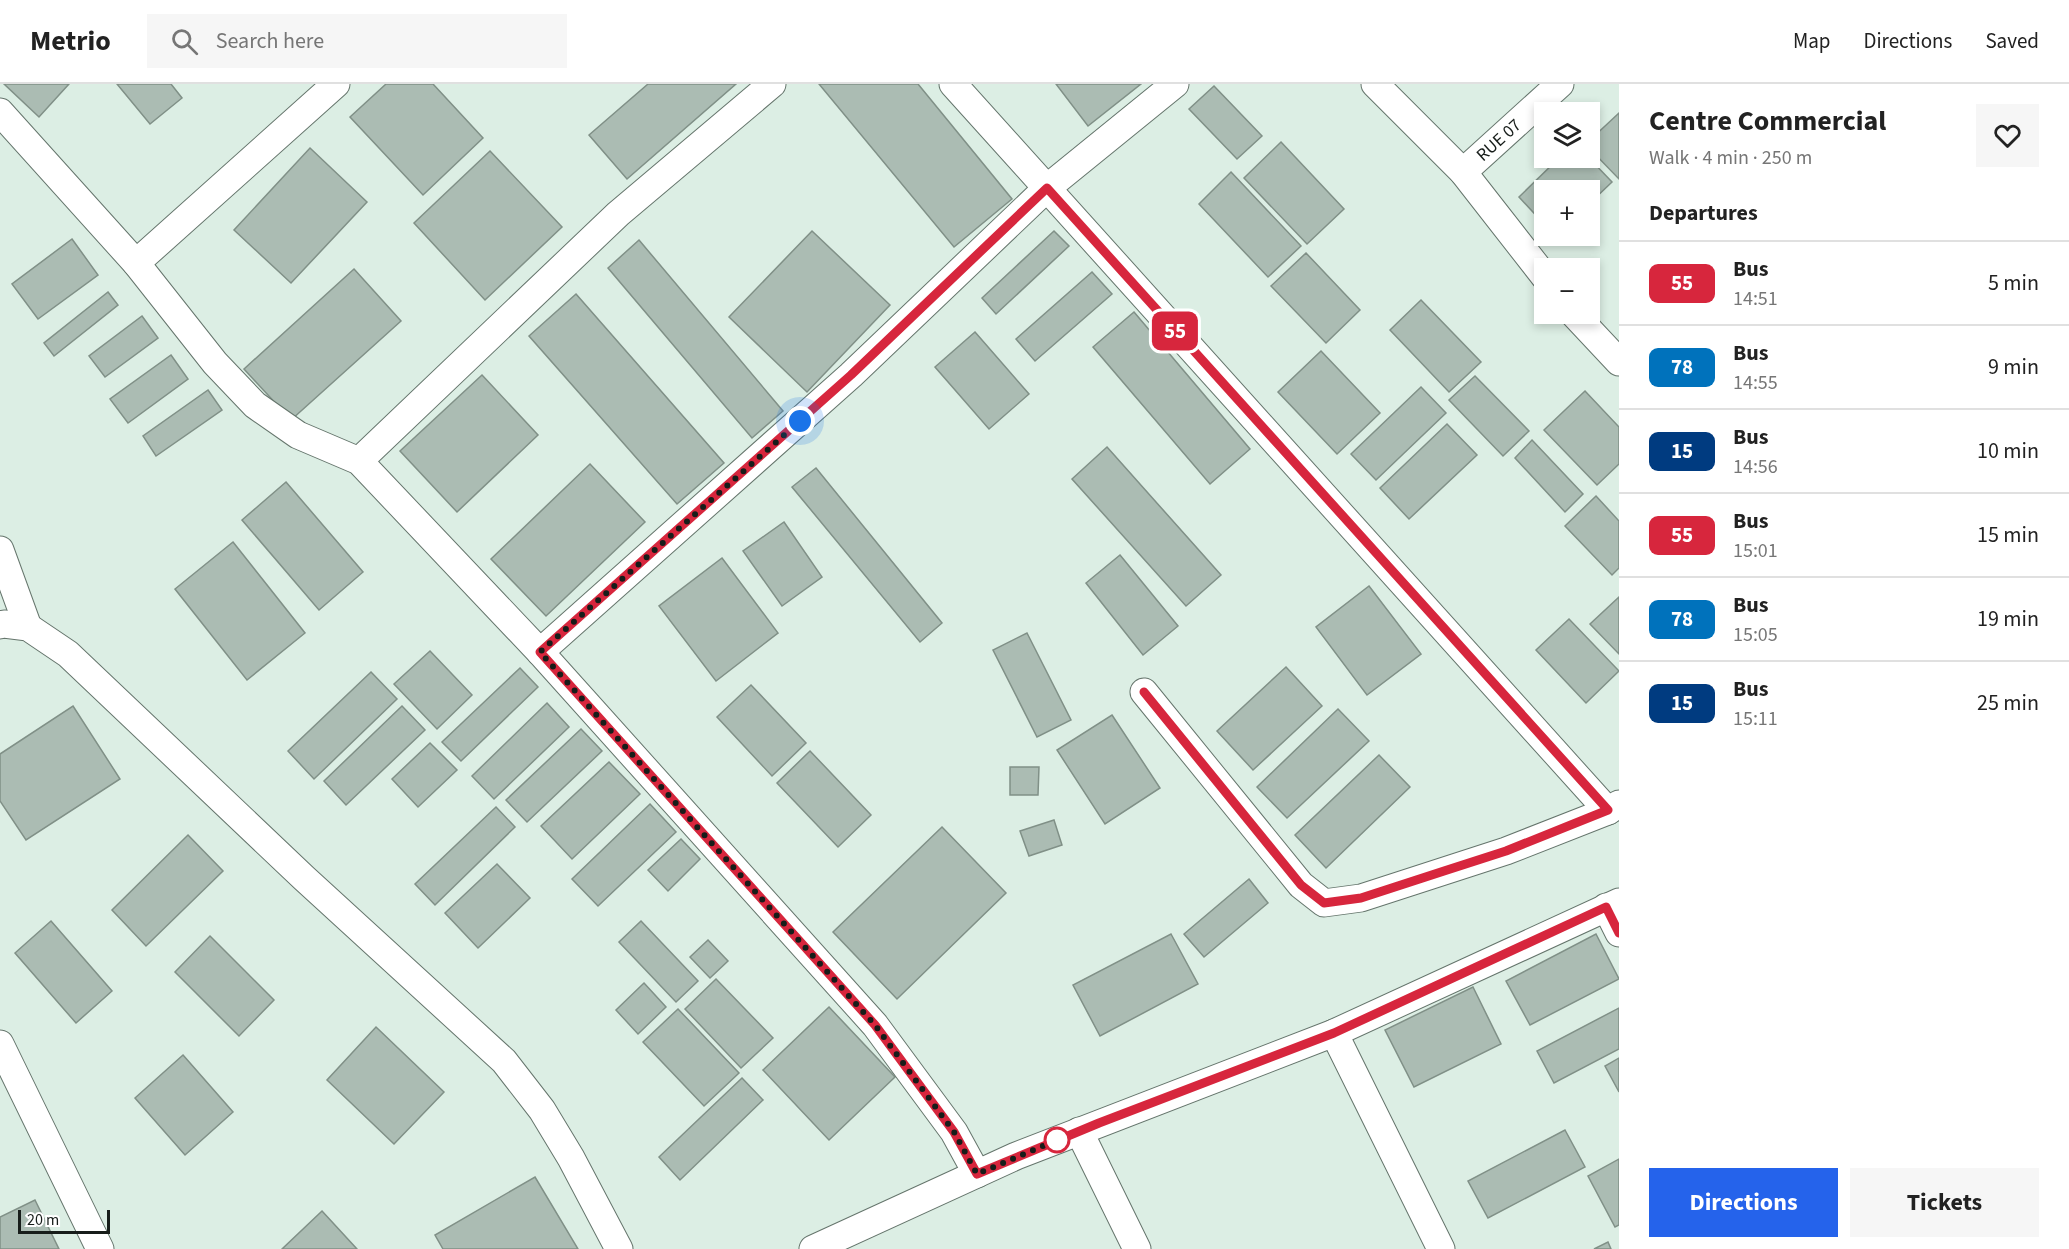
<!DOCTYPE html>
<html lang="en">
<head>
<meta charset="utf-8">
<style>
	:root { --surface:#fff; --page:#f6f6f6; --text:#222; --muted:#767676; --line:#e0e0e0; --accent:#2563eb }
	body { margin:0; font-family:"Source Sans 3",sans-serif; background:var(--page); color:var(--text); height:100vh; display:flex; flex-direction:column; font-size:22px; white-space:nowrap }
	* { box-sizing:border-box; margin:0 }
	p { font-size:20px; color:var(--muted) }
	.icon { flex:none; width:33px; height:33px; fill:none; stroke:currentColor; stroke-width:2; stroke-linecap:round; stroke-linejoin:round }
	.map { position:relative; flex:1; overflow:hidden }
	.sheet { display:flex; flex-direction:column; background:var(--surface); width:450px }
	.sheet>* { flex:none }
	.badge { padding:0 12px; border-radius:9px; font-size:21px; line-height:39px }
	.buttons { position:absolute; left:1534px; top:18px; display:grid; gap:12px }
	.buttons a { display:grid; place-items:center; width:66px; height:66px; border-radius:0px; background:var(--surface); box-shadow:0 3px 9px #0003; font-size:30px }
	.scale { position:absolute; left:18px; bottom:15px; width:92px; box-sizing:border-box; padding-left:6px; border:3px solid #171d1a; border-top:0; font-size:16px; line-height:21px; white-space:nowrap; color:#171d1a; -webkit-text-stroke:4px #fff; paint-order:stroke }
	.you { position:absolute; width:30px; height:30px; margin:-15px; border:4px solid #fff; border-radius:50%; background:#1a73e8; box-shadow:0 0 0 9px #1a73e833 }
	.map>.badge { position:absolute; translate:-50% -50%; box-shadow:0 0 0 3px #fff }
	h2 { padding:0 30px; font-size:22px; line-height:54px }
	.round { display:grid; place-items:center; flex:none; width:63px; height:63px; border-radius:0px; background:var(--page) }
	.headline { display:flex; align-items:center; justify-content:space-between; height:102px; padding:0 30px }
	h1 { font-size:28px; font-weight:700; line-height:45px }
	.cta { display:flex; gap:12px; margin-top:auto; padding:12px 30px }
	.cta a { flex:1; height:69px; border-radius:0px; background:var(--accent); color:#fff; font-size:24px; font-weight:700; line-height:69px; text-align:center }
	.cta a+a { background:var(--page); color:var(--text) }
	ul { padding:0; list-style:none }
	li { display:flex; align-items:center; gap:18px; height:84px; padding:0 30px; border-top:2px solid var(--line) }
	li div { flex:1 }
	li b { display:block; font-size:22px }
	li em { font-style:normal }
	li .badge { min-width:66px; font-weight:700; text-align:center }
	header { display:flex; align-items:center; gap:36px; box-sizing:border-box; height:84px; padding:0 30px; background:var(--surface); border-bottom:2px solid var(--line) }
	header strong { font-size:28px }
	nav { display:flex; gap:33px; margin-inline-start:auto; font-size:21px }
	.search { width:420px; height:54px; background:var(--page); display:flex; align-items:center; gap:15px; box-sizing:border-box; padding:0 21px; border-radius:0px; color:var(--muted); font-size:22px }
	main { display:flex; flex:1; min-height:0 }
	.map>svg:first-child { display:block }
	.building { fill:#abbcb3; stroke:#809087; stroke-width:1.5 }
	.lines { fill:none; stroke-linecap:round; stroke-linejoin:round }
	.minor-casing { stroke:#65756c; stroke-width:29 }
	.minor { stroke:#fff; stroke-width:27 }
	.line-casing { stroke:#fff; stroke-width:14 }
	.line { stroke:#d7263d; stroke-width:9 }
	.walk { stroke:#171d1a; stroke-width:6; stroke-dasharray:0 10.8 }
	.stop-dot { fill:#fff; stroke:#d7263d; stroke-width:3 }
	.labels { text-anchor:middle; stroke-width:6; stroke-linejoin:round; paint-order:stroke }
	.street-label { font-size:18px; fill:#171d1a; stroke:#fff }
</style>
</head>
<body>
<header>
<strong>Metrio</strong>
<div class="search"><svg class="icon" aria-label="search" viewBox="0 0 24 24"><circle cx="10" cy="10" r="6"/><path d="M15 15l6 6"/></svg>Search here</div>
<nav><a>Map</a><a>Directions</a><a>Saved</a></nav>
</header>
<main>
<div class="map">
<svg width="1619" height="1165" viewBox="0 0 1619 1165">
	<rect width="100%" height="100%" fill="#dceee4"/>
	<g class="building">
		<path d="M 4,0 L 69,0 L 39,33 Z"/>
		<path d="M 117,0 L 171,0 L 182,14 L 150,40 Z"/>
		<path d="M 386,0 L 433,0 L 483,54 L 423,111 L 350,33 Z"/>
		<path d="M 648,0 L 736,0 L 627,95 L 589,51 Z"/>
		<path d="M 819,0 L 918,0 L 1012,115 L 954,163 Z"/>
		<path d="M 1056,0 L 1141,0 L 1088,42 Z"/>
		<path d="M 1214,2 L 1262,52 L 1237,75 L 1189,25 Z"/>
		<path d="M 1619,29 L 1619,95 L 1590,65 L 1590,56 Z"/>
		<path d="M 1281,58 L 1344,125 L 1307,160 L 1244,94 Z"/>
		<path d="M 310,64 L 367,118 L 291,199 L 234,146 Z"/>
		<path d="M 490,67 L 562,143 L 485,216 L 414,139 Z"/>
		<path d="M 1559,74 L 1589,74 L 1612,98 L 1590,119 L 1590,106 L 1545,106 L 1545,141 L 1519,113 Z"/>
		<path d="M 1231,88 L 1301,162 L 1268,193 L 1199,120 Z"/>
		<path d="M 812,147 L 890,221 L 807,308 L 729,233 Z"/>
		<path d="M 1054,147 L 1069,162 L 996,230 L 982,214 Z"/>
		<path d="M 72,155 L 98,191 L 38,235 L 12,200 Z"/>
		<path d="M 639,156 L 783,327 L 752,354 L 608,184 Z"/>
		<path d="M 1306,169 L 1360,226 L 1326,259 L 1271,202 Z"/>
		<path d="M 354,185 L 401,237 L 291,336 L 244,285 Z"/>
		<path d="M 1092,188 L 1112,210 L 1035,277 L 1016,255 Z"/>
		<path d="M 108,208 L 118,221 L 54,272 L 44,259 Z"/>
		<path d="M 576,210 L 724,379 L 677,420 L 529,252 Z"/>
		<path d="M 1421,216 L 1481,278 L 1449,308 L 1390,246 Z"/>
		<path d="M 1134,228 L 1250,365 L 1210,400 L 1093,263 Z"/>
		<path d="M 142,232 L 158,254 L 105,293 L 89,272 Z"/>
		<path d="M 975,248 L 1029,310 L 989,345 L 935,283 Z"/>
		<path d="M 1321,267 L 1380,329 L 1337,370 L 1278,308 Z"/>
		<path d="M 171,271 L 188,295 L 128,339 L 110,315 Z"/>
		<path d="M 482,291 L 538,351 L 457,428 L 400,367 Z"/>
		<path d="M 1475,292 L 1529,347 L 1503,372 L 1449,316 Z"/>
		<path d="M 1421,303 L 1446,329 L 1376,396 L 1351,370 Z"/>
		<path d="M 208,306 L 222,326 L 156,372 L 143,352 Z"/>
		<path d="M 1585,307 L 1619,343 L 1619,380 L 1597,401 L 1544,346 Z"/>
		<path d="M 1447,340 L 1477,371 L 1409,435 L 1380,404 Z"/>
		<path d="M 1532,356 L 1583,410 L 1565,428 L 1515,374 Z"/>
		<path d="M 1107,363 L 1221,491 L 1186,522 L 1072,395 Z"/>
		<path d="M 590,380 L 645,438 L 546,532 L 491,475 Z"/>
		<path d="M 816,384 L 942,539 L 920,558 L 792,403 Z"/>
		<path d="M 286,398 L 363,488 L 319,526 L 242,436 Z"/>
		<path d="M 1596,412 L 1619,437 L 1619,484 L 1612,491 L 1565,442 Z"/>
		<path d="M 784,438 L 822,493 L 782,522 L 743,467 Z"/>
		<path d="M 233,458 L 305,549 L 247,596 L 175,505 Z"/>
		<path d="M 1120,471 L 1178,542 L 1143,571 L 1086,499 Z"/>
		<path d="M 722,474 L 778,549 L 716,597 L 659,522 Z"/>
		<path d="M 1369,502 L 1421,570 L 1367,611 L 1316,543 Z"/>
		<path d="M 1619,513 L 1619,570 L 1590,540 Z"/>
		<path d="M 1569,535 L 1619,587 L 1586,619 L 1536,566 Z"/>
		<path d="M 1027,549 L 1071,636 L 1037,653 L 993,566 Z"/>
		<path d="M 430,567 L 472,611 L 437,645 L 394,600 Z"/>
		<path d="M 1286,583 L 1322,622 L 1253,686 L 1217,647 Z"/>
		<path d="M 520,584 L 538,603 L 461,677 L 442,658 Z"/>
		<path d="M 371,588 L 397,615 L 314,695 L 288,667 Z"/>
		<path d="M 751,601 L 806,659 L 772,692 L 717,633 Z"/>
		<path d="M 547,619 L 569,643 L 494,715 L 472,692 Z"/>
		<path d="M 73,622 L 120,695 L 26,756 L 0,717 L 0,670 Z"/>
		<path d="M 402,622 L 425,646 L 346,721 L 324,697 Z"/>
		<path d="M 1338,625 L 1369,657 L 1287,734 L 1257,703 Z"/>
		<path d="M 1112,631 L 1160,704 L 1105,740 L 1057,666 Z"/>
		<path d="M 581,645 L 602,667 L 527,738 L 506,716 Z"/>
		<path d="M 430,659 L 457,686 L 418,723 L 392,695 Z"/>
		<path d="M 810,667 L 871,731 L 838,763 L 777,699 Z"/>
		<path d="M 1379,671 L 1410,703 L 1326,784 L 1295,751 Z"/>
		<path d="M 609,678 L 640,710 L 572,775 L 541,742 Z"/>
		<path d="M 1010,683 L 1039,683 L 1038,711 L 1010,711 Z"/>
		<path d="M 650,720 L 676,748 L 598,822 L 572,795 Z"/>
		<path d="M 496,723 L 515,743 L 435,821 L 415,800 Z"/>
		<path d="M 1054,736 L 1062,761 L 1029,772 L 1020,747 Z"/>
		<path d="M 942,743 L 1006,809 L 897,915 L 833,848 Z"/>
		<path d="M 188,751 L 223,787 L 146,862 L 112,826 Z"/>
		<path d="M 681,755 L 700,775 L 668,807 L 648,786 Z"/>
		<path d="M 497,780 L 530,814 L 478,864 L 445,829 Z"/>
		<path d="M 1249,795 L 1268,819 L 1204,873 L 1184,850 Z"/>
		<path d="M 51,837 L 112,907 L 76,939 L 15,869 Z"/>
		<path d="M 641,837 L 698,897 L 676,918 L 619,858 Z"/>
		<path d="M 1171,850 L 1198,900 L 1100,952 L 1073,901 Z"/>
		<path d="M 1596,850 L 1619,895 L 1530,941 L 1506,897 Z"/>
		<path d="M 210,852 L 274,916 L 239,952 L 175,888 Z"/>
		<path d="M 708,856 L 728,877 L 710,894 L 690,873 Z"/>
		<path d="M 716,895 L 773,954 L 741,984 L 685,925 Z"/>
		<path d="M 644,899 L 666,923 L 638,950 L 616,926 Z"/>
		<path d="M 1473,903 L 1501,960 L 1414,1003 L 1385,946 Z"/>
		<path d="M 829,923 L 895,993 L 829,1056 L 763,986 Z"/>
		<path d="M 1619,924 L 1619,965 L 1554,999 L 1537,967 Z"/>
		<path d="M 678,925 L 739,989 L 704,1022 L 643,958 Z"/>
		<path d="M 376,943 L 444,1008 L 394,1060 L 327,996 Z"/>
		<path d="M 183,971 L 233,1028 L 185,1071 L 135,1014 Z"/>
		<path d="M 1619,974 L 1619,1008 L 1605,982 Z"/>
		<path d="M 742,994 L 763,1016 L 680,1096 L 659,1073 Z"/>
		<path d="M 1565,1046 L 1585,1083 L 1488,1134 L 1468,1097 Z"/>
		<path d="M 1619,1075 L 1619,1141 L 1615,1143 L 1588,1092 Z"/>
		<path d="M 535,1093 L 578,1165 L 443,1165 L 435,1151 Z"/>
		<path d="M 35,1116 L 59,1165 L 0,1165 L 0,1133 Z"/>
		<path d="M 322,1127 L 357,1165 L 282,1165 Z"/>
		<path d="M 1608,1158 L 1611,1165 L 1594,1165 Z"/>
	</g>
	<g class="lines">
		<g class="minor-casing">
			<g id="minor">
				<path d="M 953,0 L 1608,727"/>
				<path d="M 1375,0 L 1463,88 L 1545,193"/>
				<path d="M 0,28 L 136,179 L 336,0"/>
				<path id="s1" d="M 1463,88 L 1560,0"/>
				<path d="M 136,179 L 215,279 L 255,321 L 298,351 L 359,377 L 540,568 L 875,941 L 954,1048 L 977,1090"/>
				<path d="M 1574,230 L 1619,278"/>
				<path d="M 359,377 L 618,130 L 772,0"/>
				<path d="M 0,466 L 28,543"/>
				<path d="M 0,541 L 4,540 L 28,543 L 68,570 L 304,794 L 504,977 L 542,1026 L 571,1074 L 619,1165"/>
				<path d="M 540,568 L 851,291 L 1047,104 L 1175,0"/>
				<path d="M 1144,608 L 1301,801 L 1324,819 L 1361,814 L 1506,767 L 1608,727 L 1619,720"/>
				<path d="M 1606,823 L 1619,849"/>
				<path d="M 1334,949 L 1441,1165"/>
				<path d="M 0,960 L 100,1165"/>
				<path d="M 1079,1047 L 1137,1165"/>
				<path d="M 813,1165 L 1016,1072 L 1334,949 L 1619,818"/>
			</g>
		</g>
		<use href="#minor" class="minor"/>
	</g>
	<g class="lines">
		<g class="line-casing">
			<path id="line" d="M 1144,608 L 1301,801 L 1324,819 L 1361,814 L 1444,787 L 1506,767 L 1608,726 L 1047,104 L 851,291 L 540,568 L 875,941 L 954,1048 L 977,1090 L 1099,1039 L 1334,949 L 1606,823 L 1619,849"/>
		</g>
		<use href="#line" class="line"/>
		<path class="walk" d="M 800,337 L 540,568 L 875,941 L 954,1048 L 977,1090 L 1057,1056"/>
	</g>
	<circle class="stop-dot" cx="1057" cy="1056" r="12"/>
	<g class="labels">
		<g class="street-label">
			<text dy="6" stroke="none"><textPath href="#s1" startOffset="48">RUE 07</textPath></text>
		</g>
	</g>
</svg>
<div class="buttons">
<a><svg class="icon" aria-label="layers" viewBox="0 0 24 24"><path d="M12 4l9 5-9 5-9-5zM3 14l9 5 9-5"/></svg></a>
<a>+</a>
<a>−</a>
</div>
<div class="scale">20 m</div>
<div class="you" style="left:800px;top:337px"></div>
<b class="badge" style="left:1175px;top:247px;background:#d7263d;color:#fff">55</b>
</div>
<section class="sheet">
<div class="headline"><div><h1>Centre Commercial</h1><p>Walk · 4 min · 250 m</p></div><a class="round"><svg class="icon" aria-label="heart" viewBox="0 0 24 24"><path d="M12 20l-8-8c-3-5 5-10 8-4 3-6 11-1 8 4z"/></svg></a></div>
<h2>Departures</h2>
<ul>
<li><span class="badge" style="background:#d7263d;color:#fff">55</span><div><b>Bus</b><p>14:51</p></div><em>5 min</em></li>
<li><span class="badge" style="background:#0072bc;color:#fff">78</span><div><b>Bus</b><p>14:55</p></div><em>9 min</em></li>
<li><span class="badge" style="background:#003b80;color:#fff">15</span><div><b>Bus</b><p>14:56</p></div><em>10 min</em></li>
<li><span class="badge" style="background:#d7263d;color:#fff">55</span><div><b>Bus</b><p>15:01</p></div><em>15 min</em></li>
<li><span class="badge" style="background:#0072bc;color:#fff">78</span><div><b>Bus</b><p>15:05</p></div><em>19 min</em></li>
<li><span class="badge" style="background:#003b80;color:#fff">15</span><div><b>Bus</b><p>15:11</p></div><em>25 min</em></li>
</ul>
<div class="cta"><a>Directions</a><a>Tickets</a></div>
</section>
</main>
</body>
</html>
